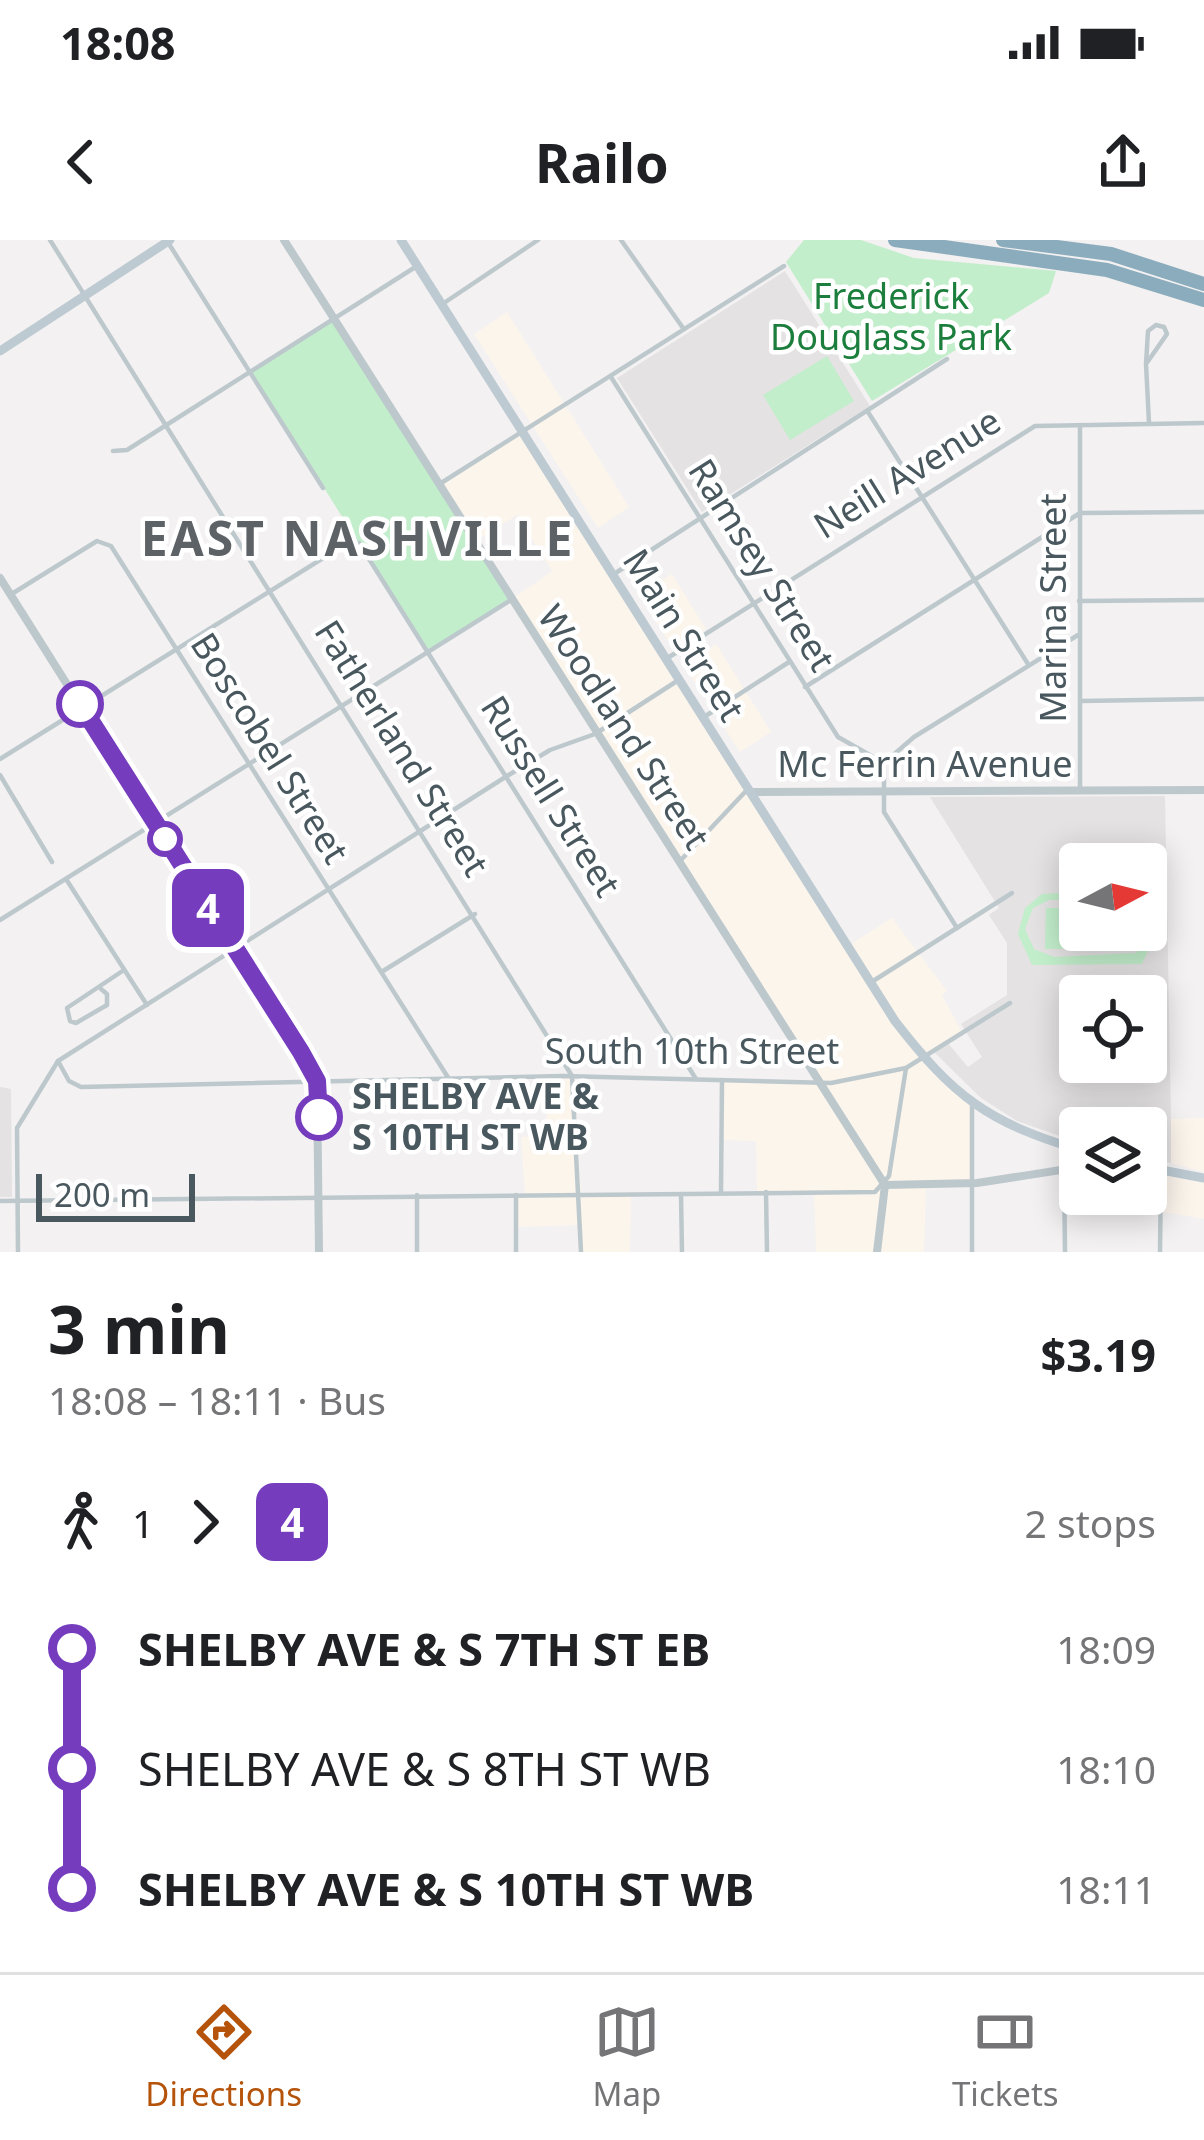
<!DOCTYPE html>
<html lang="en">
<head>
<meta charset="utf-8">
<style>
	:root { --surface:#fff; --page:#f6f6f6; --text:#202124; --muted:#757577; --line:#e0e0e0; --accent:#b45309 }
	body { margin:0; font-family:"Noto Sans",sans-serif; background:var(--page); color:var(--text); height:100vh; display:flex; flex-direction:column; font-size:45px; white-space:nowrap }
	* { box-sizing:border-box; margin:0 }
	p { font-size:39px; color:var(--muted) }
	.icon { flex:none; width:66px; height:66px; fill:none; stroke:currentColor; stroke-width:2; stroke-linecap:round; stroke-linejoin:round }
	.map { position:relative; height:1012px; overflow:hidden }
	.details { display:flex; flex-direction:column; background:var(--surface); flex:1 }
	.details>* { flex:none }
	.badge { padding:0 24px; border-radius:18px; font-size:42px; line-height:78px }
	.needle { width:78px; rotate:83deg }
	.fabs { position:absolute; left:1059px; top:603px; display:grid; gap:24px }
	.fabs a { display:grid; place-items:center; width:108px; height:108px; border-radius:12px; background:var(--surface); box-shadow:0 6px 30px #0003; font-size:60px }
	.scale { position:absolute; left:36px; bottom:30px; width:159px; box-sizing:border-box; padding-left:12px; border:6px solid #49585e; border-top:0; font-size:33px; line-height:42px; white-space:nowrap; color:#49585e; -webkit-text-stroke:9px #fff; paint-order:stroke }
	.map>.badge { position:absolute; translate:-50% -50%; box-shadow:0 0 0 6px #fff }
	.legs { display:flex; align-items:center; gap:18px; height:132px; padding:0 48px; font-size:39px }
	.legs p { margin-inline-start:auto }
	.headline { display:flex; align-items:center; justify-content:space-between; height:204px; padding:0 48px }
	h1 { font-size:66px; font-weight:700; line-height:90px }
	ul { padding:0 48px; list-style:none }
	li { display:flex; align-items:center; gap:42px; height:120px; font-size:45px }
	li i { display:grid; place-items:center; width:18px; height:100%; margin:0 15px; background:currentColor }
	li i::after { content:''; width:30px; height:30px; margin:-15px; border:9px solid; border-radius:50%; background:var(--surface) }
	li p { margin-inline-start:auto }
	li:first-child i { background:linear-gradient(#0000 50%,currentColor 0) }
	li:last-child i { background:linear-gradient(currentColor 50%,#0000 0) }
	.status { display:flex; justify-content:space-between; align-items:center; height:84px; padding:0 60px; background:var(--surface); direction:ltr }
	.status svg { height:33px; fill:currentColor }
	header { display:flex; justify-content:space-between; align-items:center; height:156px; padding:0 48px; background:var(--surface); font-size:54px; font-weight:700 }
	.tabs { display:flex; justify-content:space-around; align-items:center; height:168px; border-top:3px solid var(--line); background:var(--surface); font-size:33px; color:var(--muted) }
	.tabs a { display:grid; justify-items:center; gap:6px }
	.tabs .current { color:var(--accent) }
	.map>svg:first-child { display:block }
	.commercial { fill:#fcf5ec }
	.education { fill:#e4e2e3; fill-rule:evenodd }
	.green { fill:#c2eecb }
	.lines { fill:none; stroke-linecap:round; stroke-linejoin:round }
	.minor { stroke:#bdc8cd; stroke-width:4.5 }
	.tertiary { stroke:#bdc8cd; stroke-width:8 }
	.secondary { stroke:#bdcad2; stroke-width:9 }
	.motorway { stroke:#8bacbd; stroke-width:14 }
	.line-1-casing { stroke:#fff; stroke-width:27 }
	.line-1 { stroke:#753cbe; stroke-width:18 }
	.stop-1-dot { fill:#fff; stroke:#753cbe; stroke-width:6 }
	.labels { text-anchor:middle; stroke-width:9; stroke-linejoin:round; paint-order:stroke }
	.park-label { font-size:36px; fill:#1b7e3c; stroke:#fff }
	.street-label { font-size:36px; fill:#49585e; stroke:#fff }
	.stop-label { font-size:36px; font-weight:bold; fill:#49585e; stroke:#fff; text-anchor:start }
	.district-label { font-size:48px; font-weight:bold; letter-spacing:3px; fill:#5d6266; stroke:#fff }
</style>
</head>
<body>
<div class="status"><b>18:08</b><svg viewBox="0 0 49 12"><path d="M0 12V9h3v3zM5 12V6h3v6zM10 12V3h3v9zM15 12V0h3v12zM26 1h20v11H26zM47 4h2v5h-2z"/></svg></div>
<header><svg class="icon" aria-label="back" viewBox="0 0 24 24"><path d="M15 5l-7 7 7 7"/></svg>Railo<svg class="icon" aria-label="share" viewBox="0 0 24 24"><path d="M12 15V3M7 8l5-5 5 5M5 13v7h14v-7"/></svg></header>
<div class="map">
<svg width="1204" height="1012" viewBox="0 0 1204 1012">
	<rect width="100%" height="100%" fill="#f3f1f1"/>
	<g class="commercial">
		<path d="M 507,72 L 629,267 L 598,288 L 474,94 Z"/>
		<path d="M 523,192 L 848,706 L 892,678 L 947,751 L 942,755 L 962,792 L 924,816 L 972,866 L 971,943 L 926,944 L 924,1012 L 816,1012 L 814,952 L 757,952 L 756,901 L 720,900 L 722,840 L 817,842 L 511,360 L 552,331 L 517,275 L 474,302 L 438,245 Z"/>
		<path d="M 672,334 L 706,389 L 673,409 L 639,354 Z"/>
		<path d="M 716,404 L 771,492 L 740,512 L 684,425 Z"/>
		<path d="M 572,836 L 581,954 L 631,954 L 630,1012 L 581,1012 L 580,985 L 516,987 L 516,955 L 525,954 L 521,897 L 548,896 L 544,837 Z"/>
		<path d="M 1204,878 L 1204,932 L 1171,923 L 1171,879 Z"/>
		<path d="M 1146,932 L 1204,943 L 1204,979 L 1160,971 L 1159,960 L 1072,958 L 1072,935 L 1080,934 L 1080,954 L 1146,954 Z"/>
	</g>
	<g class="education">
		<path d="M 785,31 L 870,166 L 702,272 L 617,138 Z"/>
		<path d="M 1165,556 L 1171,879 L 1171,923 L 1146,918 L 1146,888 L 1080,888 L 1080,903 L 1017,881 L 981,858 L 933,811 L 947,802 L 968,827 L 982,817 L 961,784 L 1007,755 L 1007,703 L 989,675 L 999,668 L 930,557 ZM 1080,624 L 1146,624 L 1146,690 L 1080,690 ZM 1080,756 L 1146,756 L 1146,822 L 1080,822 Z"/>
		<path d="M 0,847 L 11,849 L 12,957 L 0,957 Z"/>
	</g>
	<g class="green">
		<path d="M 804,0 L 861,0 L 914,18 L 1056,31 L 1049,53 L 872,161 L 786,22 Z"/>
		<path d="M 334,79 L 511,360 L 426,411 L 251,131 Z"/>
		<path d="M 827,116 L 854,161 L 790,200 L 763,155 Z"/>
		<path d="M 1080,652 L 1080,659 L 1049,660 L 1033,668 L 1025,689 L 1034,709 L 1054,717 L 1136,713 L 1151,692 L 1146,660 L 1159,687 L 1142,724 L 1032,725 L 1018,694 L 1025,668 L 1042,654 Z"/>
		<path d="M 1046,668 L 1080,668 L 1080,690 L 1134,690 L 1134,708 L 1045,709 Z"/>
	</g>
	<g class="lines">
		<g class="minor">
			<path d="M 50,0 L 572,836 L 581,1012"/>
			<path d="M 621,0 L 683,88"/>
			<path d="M 169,4 L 323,248"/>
			<path d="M 441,65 L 538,0"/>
			<path d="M 1146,124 L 1148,91 L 1156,85 L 1164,87 L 1167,94 L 1146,124 L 1149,183"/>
			<path d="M 611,137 L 838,497 L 884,523"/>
			<path d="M 868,172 L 1028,424"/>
			<path d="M 1080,185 L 1080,550"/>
			<path d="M 113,211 L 127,210 L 417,26"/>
			<path d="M 438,245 L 784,26"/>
			<path d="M 614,334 L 947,119"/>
			<path d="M 10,355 L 97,301 L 111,306 L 449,839"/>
			<path d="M 1079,361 L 1204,360"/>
			<path d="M 666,419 L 1035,186 L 1204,183"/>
			<path d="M 805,447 L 1080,273 L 1204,272"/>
			<path d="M 1080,461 L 1204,459"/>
			<path d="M 704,477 L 789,422"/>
			<path d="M 0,519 L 349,302 L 359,303 L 696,839"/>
			<path d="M 0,535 L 52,622"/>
			<path d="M 680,621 L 745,552"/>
			<path d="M 66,639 L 147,765"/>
			<path d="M 0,680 L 511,360"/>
			<path d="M 957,688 L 884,572 L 884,523 L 914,497 L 1078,395"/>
			<path d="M 383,731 L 475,674"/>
			<path d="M 870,743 L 1012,653"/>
			<path d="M 101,749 L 107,754 L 107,765 L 76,783 L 70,781 L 67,768 L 124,730"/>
			<path d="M 58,821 L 69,841 L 81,847 L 563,836 L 831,843 L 906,828 L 1010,763"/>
			<path d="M 972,866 L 972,1012"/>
			<path d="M 1064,929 L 1065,1012"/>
			<path d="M 721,952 L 722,840"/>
			<path d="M 766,952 L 767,1012"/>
			<path d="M 681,954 L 682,1012"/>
			<path d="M 417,955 L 417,1012"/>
			<path d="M 516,955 L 516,1012"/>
			<path d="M 0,961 L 875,952 L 889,936 L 906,828"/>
			<path d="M 18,1012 L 17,888 L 58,821 L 507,536 L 550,510 L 595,494 L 677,441"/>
			<path d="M 1160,1012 L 1161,929"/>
		</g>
		<g class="tertiary">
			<path d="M 284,0 L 885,945 L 877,1012"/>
			<path d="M 0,338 L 317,841 L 319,1012"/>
			<path d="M 751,552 L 1204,550"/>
			<path d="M 885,945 L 977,943 L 1080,927"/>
		</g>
		<g class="secondary">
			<path d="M 401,0 L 895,781 C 953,856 988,883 1080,910"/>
			<path d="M 0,111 L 170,0"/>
			<path d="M 1146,927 L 1204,938"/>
		</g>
		<g class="motorway">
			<path d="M 895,0 L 1107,30 L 1204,60"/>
			<path d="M 1003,0 L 1111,14 L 1204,44"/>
		</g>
	</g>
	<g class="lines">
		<g class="line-1-casing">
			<path id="line-1" d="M 80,464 L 301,812 L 317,841 L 319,877"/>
		</g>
		<use href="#line-1" class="line-1"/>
	</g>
	<g class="stop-1-dot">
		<circle cx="80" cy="464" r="21"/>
		<circle cx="165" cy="599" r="15"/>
		<circle cx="319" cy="877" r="21"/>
	</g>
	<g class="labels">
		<g class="park-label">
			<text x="891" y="69">Frederick<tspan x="891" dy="41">Douglass Park</tspan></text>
		</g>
		<g class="street-label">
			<text transform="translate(907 233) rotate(-32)" y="13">Neill Avenue</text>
			<text transform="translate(762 325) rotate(58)" y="13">Ramsey Street</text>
			<text transform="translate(1053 368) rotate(-90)" y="13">Marina Street</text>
			<text transform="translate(684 395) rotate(58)" y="13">Main Street</text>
			<text transform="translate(624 487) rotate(57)" y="13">Woodland Street</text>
			<text transform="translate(270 508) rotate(58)" y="13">Boscobel Street</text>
			<text transform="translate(402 508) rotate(58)" y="13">Fatherland Street</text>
			<text x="925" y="537">Mc Ferrin Avenue</text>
			<text transform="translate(551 556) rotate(58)" y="13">Russell Street</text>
			<text x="692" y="824">South 10th Street</text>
		</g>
		<g class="stop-label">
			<text x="352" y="869">SHELBY AVE &amp;<tspan x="352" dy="41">S 10TH ST WB</tspan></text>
		</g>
		<g class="district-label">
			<text x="358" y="316">EAST NASHVILLE</text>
		</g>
	</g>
</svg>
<div class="fabs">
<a><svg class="needle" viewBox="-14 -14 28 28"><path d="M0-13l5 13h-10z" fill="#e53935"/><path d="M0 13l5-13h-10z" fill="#757577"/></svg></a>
<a><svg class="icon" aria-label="locate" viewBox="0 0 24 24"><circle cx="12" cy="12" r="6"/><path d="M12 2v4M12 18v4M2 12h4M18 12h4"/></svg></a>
<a><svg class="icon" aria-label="layers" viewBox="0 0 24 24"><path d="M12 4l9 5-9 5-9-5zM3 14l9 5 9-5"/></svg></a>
</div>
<div class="scale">200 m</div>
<b class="badge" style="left:208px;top:668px;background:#753cbe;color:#fff">4</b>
</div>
<section class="details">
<div class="headline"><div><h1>3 min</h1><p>18:08 – 18:11 · Bus</p></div><b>$3.19</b></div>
<div class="legs"><svg class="icon" aria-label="walk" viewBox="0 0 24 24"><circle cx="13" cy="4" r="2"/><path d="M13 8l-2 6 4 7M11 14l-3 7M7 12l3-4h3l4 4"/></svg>1<svg class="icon" aria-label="forward" viewBox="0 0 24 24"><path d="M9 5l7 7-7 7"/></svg><b class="badge" style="background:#753cbe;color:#fff">4</b><p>2 stops</p></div>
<ul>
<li><i style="color:#753cbe"></i><b>SHELBY AVE &amp; S 7TH ST EB</b><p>18:09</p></li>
<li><i style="color:#753cbe"></i><span>SHELBY AVE &amp; S 8TH ST WB</span><p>18:10</p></li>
<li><i style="color:#753cbe"></i><b>SHELBY AVE &amp; S 10TH ST WB</b><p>18:11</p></li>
</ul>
</section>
<nav class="tabs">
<a class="current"><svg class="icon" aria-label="directions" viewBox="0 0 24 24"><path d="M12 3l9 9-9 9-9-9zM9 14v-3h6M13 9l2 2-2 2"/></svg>Directions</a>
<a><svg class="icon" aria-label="map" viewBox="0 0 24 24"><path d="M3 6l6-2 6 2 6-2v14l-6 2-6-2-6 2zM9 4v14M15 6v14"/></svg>Map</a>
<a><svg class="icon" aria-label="tickets" viewBox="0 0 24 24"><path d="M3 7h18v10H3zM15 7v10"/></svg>Tickets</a>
</nav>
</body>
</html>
